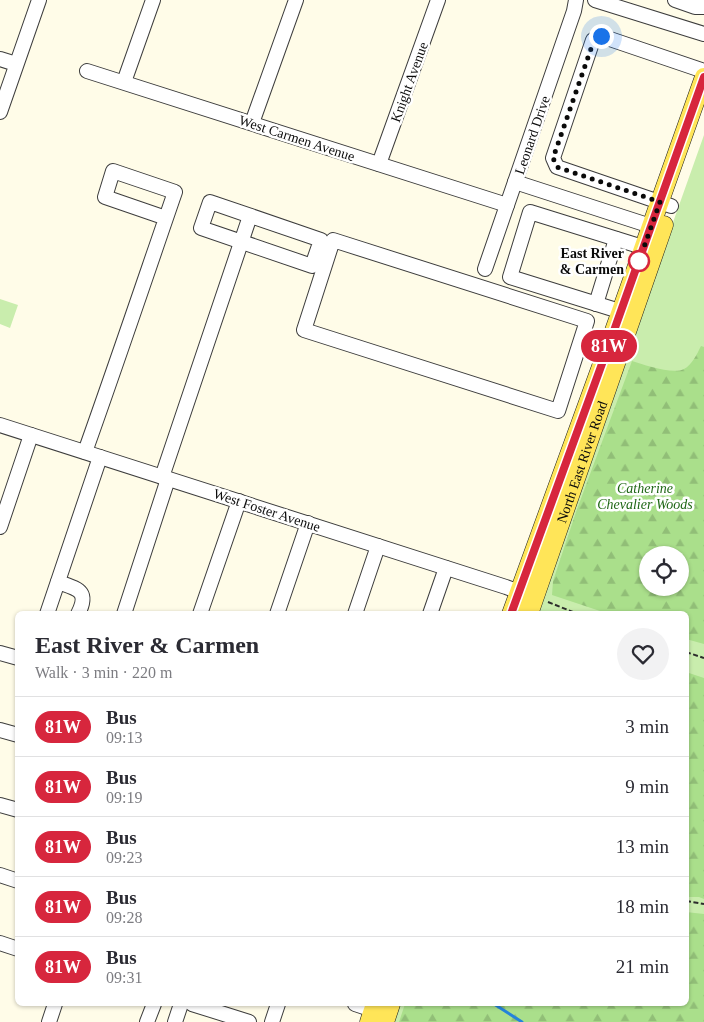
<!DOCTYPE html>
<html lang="en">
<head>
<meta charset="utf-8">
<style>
	:root { --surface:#fff; --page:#f2f2f3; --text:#2b2b33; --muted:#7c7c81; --line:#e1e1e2 }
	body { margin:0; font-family:"Times New Roman",serif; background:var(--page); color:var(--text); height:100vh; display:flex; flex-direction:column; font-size:19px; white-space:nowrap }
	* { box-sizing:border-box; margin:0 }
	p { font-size:16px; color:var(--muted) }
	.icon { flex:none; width:28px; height:28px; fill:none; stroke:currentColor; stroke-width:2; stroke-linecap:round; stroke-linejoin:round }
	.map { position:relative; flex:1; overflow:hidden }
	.sheet { position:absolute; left:15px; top:611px; width:674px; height:395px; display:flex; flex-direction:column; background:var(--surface); border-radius:8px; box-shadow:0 1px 4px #0004 }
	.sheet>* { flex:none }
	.badge { padding:0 10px; border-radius:16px; font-size:18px; line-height:32px }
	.buttons { position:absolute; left:639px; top:546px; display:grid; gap:10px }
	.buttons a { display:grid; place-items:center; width:50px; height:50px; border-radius:50%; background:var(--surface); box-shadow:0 1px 4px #0004; font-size:25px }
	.you { position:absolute; width:25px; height:25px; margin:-12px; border:4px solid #fff; border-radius:50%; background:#1a73e8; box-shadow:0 0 0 8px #1a73e833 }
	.map>.badge { position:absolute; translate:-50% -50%; box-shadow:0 0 0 2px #fff }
	.round { display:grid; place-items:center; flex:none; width:52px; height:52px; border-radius:26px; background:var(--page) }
	.headline { display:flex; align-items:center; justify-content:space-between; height:85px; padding:0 20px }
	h1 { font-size:24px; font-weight:700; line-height:38px }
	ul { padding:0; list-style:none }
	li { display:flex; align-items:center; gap:15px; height:60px; padding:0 20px; border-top:1px solid var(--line) }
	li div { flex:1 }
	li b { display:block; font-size:19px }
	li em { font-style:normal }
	li .badge { min-width:55px; font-weight:700; text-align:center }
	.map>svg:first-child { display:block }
	.green { fill:#c9edad; fill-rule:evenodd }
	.forest { fill:url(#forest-firs); fill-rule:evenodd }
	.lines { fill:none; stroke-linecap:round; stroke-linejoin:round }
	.stream { stroke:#2583db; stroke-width:3 }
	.minor-casing { stroke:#3d3d3d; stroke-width:16 }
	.major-casing { stroke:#1b1b1b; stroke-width:19 }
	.path { stroke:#2c2c2c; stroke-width:2; stroke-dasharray:5 2.5; stroke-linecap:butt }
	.minor { stroke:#fff; stroke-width:14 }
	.major { stroke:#ffe558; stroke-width:18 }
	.line-casing { stroke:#fff; stroke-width:11 }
	.line { stroke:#d7263d; stroke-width:8 }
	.walk { stroke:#0a0a0a; stroke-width:5; stroke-dasharray:0 9 }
	.stop-dot { fill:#fff; stroke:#d7263d; stroke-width:2.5 }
	.labels { text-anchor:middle; stroke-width:5; stroke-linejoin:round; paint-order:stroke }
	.street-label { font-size:14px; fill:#0a0a0a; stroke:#fff }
	.stop-label { font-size:14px; font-weight:bold; fill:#0a0a0a; stroke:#fff; text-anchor:end }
	.park-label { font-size:14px; font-style:italic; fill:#1f6715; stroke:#fff }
</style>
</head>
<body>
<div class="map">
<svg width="704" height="1022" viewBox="0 0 704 1022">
	<defs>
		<pattern id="forest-firs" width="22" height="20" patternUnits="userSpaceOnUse" patternTransform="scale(1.25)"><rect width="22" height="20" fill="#aadf8b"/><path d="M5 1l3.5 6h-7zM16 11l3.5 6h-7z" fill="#91be77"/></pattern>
	</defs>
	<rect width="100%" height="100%" fill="#fffce8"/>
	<g class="green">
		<path d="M 704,135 L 704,1022 L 392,1022 L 398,1004 L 686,1004 L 686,614 L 534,614 ZM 648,555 L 680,555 L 680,588 L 648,588 Z"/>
		<path d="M 0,299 L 18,305 L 10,328 L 0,324 Z"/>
	</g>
	<g class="forest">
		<path d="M 701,346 L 704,347 L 704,644 L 686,639 L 686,614 L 609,614 L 552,595 L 553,581 L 576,512 L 632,361 C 644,365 674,375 684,369 C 692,365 697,354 701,346 ZM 648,555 L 680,555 L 680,588 L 648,588 Z"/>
		<path d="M 686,672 L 704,678 L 704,899 L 699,897 L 686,897 Z"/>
		<path d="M 686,912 L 704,914 L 704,1022 L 399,1022 L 405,1004 L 686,1004 Z"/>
	</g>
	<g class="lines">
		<path class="stream" d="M 494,1004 L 522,1022"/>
		<g class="minor-casing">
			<g id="minor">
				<path d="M 595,0 L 704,34"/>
				<path d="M 675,0 L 695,7 L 704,7"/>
				<path d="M 0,59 L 16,64"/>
				<path d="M 87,71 L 507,205"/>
				<path d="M 124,82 L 153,0"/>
				<path d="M 0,112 L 39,0"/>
				<path d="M 252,123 L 296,0"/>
				<path d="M 379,164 L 438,0"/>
				<path d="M 515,182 L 660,229"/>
				<path d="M 210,202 L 321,240 L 312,266 L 201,228 Z"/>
				<path d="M 671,206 L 557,167 L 553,158 L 593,40 L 601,36 L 704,71"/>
				<path d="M 333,240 L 587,321 L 558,411 L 304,330 Z"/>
				<path d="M 485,269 L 574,11 L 576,0"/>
				<path d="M 596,304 L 616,239"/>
				<path d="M 629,314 L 510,277 L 530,212 L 652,250"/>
				<path d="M 0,425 L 506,587 L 528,595"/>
				<path d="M 85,452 C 116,365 145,279 175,192 L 113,171 L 105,197 L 166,218"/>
				<path d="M 162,477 L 250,216"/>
				<path d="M 0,527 L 31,435"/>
				<path d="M 58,582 C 77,589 90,590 78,614"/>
				<path d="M 47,614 L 100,457"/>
				<path d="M 124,614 L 168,479"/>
				<path d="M 200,614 L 239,501"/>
				<path d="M 277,614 L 308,523"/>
				<path d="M 355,614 L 378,546"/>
				<path d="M 430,614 L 446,568"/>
				<path d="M 0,653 L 18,658"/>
				<path d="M 0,730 L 18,735"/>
				<path d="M 0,805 L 18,810"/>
				<path d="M 0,875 L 18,881"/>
				<path d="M 0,943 L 18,949"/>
				<path d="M 192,1004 L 249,1022"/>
				<path d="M 355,1004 L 382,1013"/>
				<path d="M 49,1022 L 55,1004"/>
				<path d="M 147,1022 L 154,1004"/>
				<path d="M 175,1022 L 181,1004"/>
				<path d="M 272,1022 L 278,1004"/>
			</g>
		</g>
		<g class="major-casing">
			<g id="major">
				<path d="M 511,614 L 611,339 L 704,77"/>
				<path id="s1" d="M 529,614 L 664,225"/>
				<path d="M 369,1022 L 375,1004"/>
				<path d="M 385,1022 L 391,1004"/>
			</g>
		</g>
		<g class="path">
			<path d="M 548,602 L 578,614"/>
			<path d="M 686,652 L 704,658"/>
			<path d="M 686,901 L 704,904"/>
		</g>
		<use href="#minor" class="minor"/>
		<use href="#major" class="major"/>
	</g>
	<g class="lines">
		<g class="line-casing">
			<path id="line" d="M 511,614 L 611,339 L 704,77"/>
		</g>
		<use href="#line" class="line"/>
		<path class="walk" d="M 601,36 L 594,40 L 553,158 L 557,167 L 660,202 L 638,264 L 639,261"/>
	</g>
	<circle class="stop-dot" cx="639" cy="261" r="10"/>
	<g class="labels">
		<g class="street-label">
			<text transform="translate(409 82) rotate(-70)" y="5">Knight Avenue</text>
			<text transform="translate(532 135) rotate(-71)" y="5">Leonard Drive</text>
			<text transform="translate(297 138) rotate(18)" y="5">West Carmen Avenue</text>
			<text dy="5" stroke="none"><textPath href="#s1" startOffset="161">North East River Road</textPath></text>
			<text transform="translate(267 510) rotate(18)" y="5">West Foster Avenue</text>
		</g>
		<g class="stop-label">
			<text x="624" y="258">East River<tspan x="624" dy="16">&amp; Carmen</tspan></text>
		</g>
		<g class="park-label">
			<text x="645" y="493">Catherine<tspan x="645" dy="16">Chevalier Woods</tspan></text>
		</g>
	</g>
</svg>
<div class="buttons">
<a><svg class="icon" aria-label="locate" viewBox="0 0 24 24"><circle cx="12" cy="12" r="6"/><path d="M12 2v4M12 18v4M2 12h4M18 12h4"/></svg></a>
</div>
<div class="you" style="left:601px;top:36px"></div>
<b class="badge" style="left:609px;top:346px;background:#d7263d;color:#fff">81W</b>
<section class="sheet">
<div class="headline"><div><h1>East River &amp; Carmen</h1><p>Walk · 3 min · 220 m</p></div><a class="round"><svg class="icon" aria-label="heart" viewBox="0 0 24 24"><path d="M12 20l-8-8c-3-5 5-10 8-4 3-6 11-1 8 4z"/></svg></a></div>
<ul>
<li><span class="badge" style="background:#d7263d;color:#fff">81W</span><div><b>Bus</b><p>09:13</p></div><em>3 min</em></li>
<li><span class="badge" style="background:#d7263d;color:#fff">81W</span><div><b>Bus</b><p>09:19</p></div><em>9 min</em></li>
<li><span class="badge" style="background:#d7263d;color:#fff">81W</span><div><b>Bus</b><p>09:23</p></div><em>13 min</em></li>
<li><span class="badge" style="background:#d7263d;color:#fff">81W</span><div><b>Bus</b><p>09:28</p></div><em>18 min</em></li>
<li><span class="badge" style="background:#d7263d;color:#fff">81W</span><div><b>Bus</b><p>09:31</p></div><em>21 min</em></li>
</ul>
</section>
</div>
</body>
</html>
